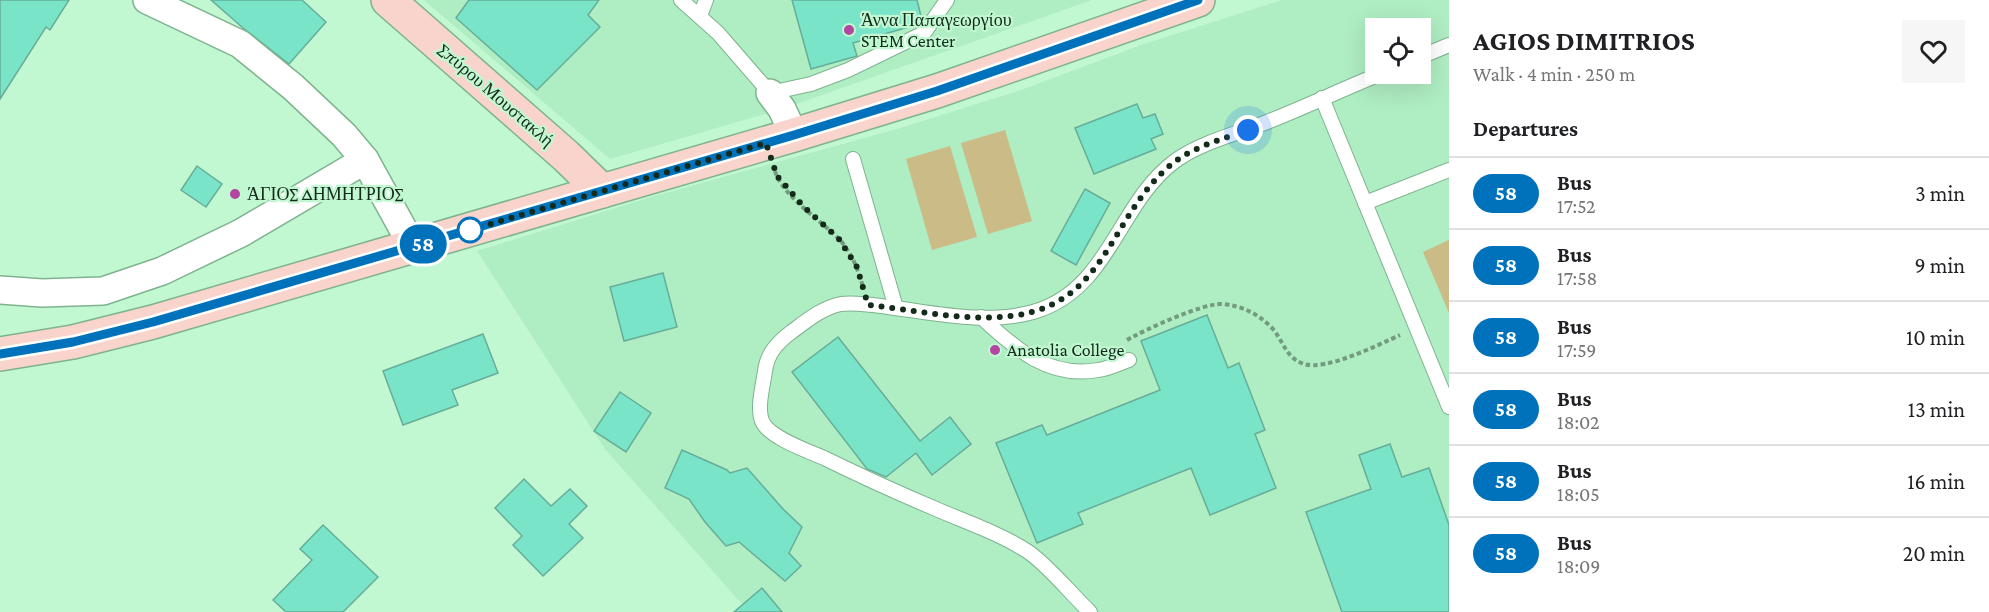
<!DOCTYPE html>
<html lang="en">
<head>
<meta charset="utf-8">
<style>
	:root { --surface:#fff; --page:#f6f6f6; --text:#202124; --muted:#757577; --line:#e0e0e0 }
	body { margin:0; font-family:"Crimson Pro",serif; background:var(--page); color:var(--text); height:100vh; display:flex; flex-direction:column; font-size:22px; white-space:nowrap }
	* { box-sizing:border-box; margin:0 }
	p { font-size:20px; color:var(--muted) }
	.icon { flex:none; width:33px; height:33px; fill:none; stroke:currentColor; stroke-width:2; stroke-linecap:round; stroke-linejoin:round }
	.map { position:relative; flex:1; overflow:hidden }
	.drawer { display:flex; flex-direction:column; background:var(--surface); width:540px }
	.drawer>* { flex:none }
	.badge { padding:0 12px; border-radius:20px; font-size:21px; line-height:39px }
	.tools { position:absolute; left:1365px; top:18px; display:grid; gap:12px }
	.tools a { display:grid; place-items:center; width:66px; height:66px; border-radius:0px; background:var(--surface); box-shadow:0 6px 24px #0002; font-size:30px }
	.you { position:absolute; width:30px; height:30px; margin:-15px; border:4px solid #fff; border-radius:50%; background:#1a73e8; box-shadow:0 0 0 9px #1a73e833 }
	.map>.badge { position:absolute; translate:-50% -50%; box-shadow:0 0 0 3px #fff }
	h2 { padding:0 24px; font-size:22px; line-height:54px }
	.round { display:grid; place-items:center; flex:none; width:63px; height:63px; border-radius:0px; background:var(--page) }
	.overview { display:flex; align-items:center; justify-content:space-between; height:102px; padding:0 24px }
	h1 { font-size:28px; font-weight:700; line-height:45px }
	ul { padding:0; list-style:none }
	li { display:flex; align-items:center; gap:18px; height:72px; padding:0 24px; border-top:2px solid var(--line) }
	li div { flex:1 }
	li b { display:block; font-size:22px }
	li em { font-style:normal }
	li .badge { min-width:66px; font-weight:700; text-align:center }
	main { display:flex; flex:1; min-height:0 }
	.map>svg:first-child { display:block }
	.built { fill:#afedc2; fill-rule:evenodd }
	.green { fill:#cbbb86 }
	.building { fill:#79e4c7; stroke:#67ad99; stroke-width:1.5 }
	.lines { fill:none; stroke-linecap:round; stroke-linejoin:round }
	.lane-casing { stroke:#7eb38e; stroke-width:16 }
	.street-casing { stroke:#7eb38e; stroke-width:30 }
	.secondary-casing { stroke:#7eb38e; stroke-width:36 }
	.path { stroke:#739b7f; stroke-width:4; stroke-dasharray:4.5 3; stroke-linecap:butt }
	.lane { stroke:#fff; stroke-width:14 }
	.street { stroke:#fff; stroke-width:27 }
	.secondary { stroke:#f8d4cc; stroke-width:33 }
	.line-casing { stroke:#fff; stroke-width:14 }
	.line { stroke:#0072bc; stroke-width:9 }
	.walk { stroke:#142a1b; stroke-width:6; stroke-dasharray:0 10.8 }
	.poi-dot { fill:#b345a3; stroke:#c1f8d1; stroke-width:2 }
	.stop-dot { fill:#fff; stroke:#0072bc; stroke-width:3 }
	.labels { text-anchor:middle; stroke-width:4.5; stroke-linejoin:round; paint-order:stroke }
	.poi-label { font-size:18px; fill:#142a1b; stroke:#c1f8d1; text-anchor:start }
	.street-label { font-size:18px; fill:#142a1b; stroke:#c1f8d1 }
</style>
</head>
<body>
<main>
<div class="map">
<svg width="1449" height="612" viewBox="0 0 1449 612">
	<rect width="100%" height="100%" fill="#c1f8d1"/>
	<g class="built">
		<path d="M 424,0 L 1092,0 L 782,109 L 610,159 Z"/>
		<path d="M 1282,0 L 1449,0 L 1449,612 L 749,612 L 605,449 L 477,251 L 651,197 L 897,129 L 1021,90 L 1144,44 ZM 1376,28 L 1420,28 L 1420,74 L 1376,74 Z"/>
	</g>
	<g class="green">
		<path d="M 1005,130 L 1032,221 L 988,234 L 961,143 Z"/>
		<path d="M 950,146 L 977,237 L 932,250 L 906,159 Z"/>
		<path d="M 1449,240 L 1449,313 L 1423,252 Z"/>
	</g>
	<g class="building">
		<path d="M 0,0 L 69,0 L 50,30 L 46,27 L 0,99 Z"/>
		<path d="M 211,0 L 302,0 L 326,22 L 289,64 L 243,28 Z"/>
		<path d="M 469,0 L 599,0 L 588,15 L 600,27 L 537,90 L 456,18 Z"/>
		<path d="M 792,0 L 917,0 L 922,20 L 919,24 L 853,43 L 857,56 L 811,69 Z"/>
		<path d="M 1137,104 L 1143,118 L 1155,114 L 1163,134 L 1151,139 L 1156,149 L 1094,174 L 1075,128 Z"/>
		<path d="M 197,166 L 222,184 L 206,207 L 181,190 Z"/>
		<path d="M 1085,189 L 1110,203 L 1076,265 L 1051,251 Z"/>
		<path d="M 663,273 L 677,327 L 624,341 L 610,287 Z"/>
		<path d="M 1207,315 L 1228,368 L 1239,363 L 1265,430 L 1255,434 L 1276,488 L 1210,515 L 1191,468 L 1078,513 L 1083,524 L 1037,543 L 996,443 L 1042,425 L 1047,435 L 1160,390 L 1141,341 Z"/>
		<path d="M 483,334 L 498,373 L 452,390 L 458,405 L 403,425 L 383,371 Z"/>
		<path d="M 838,337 L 920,441 L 950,417 L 971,444 L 932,475 L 916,453 L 886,477 L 867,469 L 792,372 Z"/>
		<path d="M 620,392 L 651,413 L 626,452 L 594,431 Z"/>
		<path d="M 1390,444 L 1402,477 L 1429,468 L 1449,525 L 1449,612 L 1342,612 L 1306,512 L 1371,489 L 1359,455 Z"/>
		<path d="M 682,450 L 727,470 L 730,473 L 747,468 L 783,509 L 802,527 L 789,553 L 801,566 L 785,581 L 739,542 L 726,546 L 705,522 L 689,499 L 665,488 Z"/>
		<path d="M 524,479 L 551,506 L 570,489 L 587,506 L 569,524 L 583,538 L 543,576 L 513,545 L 522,536 L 495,508 Z"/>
		<path d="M 323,525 L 378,577 L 343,612 L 286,612 L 273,600 L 312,560 L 300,549 Z"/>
		<path d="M 762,588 L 782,612 L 734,612 Z"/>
	</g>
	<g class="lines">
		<g class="lane-casing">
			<g id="lane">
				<path d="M 681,0 L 718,33 L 770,93 L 811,84 L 848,70 L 924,33 L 947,0"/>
				<path d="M 700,16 L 706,0"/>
				<path d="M 1420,57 L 1449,45"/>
				<path d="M 1322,98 L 1449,407"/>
				<path d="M 853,159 L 896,308"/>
				<path d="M 1365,203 L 1449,170"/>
				<path d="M 981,317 C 1014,348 1049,379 1098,370 C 1109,369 1119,363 1129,360"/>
				<path d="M 1090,612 C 1071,594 1047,564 1027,551 C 999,533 966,522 936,509 C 898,493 861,476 824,458 C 808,451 771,438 763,423 C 756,410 763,386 765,371 C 767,354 777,343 790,333 C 805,322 821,308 841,304 C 856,302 873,305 888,307 C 935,313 986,325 1033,312 C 1110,290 1117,204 1175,161 C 1201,142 1237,134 1267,122 C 1305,107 1343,89 1380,74"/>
			</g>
		</g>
		<g class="street-casing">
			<g id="street">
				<path d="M 147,0 L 240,44 L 293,87 L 344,135 L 365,160 L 413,247"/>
				<path d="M 770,93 L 782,109 L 794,135"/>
				<path d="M 0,290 L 42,293 L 103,291 L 162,271 L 241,233 L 365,160"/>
			</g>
		</g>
		<g class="secondary-casing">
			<g id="secondary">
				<path d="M 388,0 L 566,156 L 602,191"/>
				<path d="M 0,354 L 73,342 L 153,322 L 794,135 L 937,91 L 1198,0"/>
			</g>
		</g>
		<g class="path">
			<path d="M 775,171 C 782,195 820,220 838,238 C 851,251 858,269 863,287"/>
			<path d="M 1127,340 C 1144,330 1203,303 1222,304 C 1242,306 1257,313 1271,327 C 1283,339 1285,358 1304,364 C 1326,371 1378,345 1400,335"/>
		</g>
		<use href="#lane" class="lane"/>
		<use href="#street" class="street"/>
		<use href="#secondary" class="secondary"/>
	</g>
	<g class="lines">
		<g class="line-casing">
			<path id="line" d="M 0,354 L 73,342 L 153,322 L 794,135 L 937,91 L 1198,0"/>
		</g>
		<use href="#line" class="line"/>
		<path class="walk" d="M 470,230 L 766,143 L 777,176 L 804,207 L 839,239 L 857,267 L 868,305 C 917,310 969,323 1018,315 C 1105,301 1110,220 1166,169 C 1188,148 1220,140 1248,130"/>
	</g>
	<g class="poi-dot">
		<circle cx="849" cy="30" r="6"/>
		<circle cx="235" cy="194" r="6"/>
		<circle cx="995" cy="350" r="6"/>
	</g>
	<circle class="stop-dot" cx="470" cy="230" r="12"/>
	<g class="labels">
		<g class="poi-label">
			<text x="861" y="26">Άννα Παπαγεωργίου<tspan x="861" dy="21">STEM Center</tspan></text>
			<text x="247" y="200">ΆΓΙΟΣ ΔΗΜΗΤΡΙΟΣ</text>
			<text x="1007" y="356">Anatolia College</text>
		</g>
		<g class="street-label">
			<text transform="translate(496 95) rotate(41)" y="6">Σπύρου Μουστακλή</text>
		</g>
	</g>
</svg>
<div class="tools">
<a><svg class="icon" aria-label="locate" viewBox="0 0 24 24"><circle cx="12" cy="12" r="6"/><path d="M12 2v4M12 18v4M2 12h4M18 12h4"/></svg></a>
</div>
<div class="you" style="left:1248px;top:130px"></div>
<b class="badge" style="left:423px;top:244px;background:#0072bc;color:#fff">58</b>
</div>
<section class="drawer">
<div class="overview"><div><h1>AGIOS DIMITRIOS</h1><p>Walk · 4 min · 250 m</p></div><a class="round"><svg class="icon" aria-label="heart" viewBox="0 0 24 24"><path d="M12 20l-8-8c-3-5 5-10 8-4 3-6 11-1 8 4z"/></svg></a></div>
<h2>Departures</h2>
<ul>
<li><span class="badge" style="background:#0072bc;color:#fff">58</span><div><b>Bus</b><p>17:52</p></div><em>3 min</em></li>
<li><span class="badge" style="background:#0072bc;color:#fff">58</span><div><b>Bus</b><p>17:58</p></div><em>9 min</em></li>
<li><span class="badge" style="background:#0072bc;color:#fff">58</span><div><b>Bus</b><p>17:59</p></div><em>10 min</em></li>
<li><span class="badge" style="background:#0072bc;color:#fff">58</span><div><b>Bus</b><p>18:02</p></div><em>13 min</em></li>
<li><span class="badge" style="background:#0072bc;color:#fff">58</span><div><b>Bus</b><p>18:05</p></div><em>16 min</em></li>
<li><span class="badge" style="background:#0072bc;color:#fff">58</span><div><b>Bus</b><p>18:09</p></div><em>20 min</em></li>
</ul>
</section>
</main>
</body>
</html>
